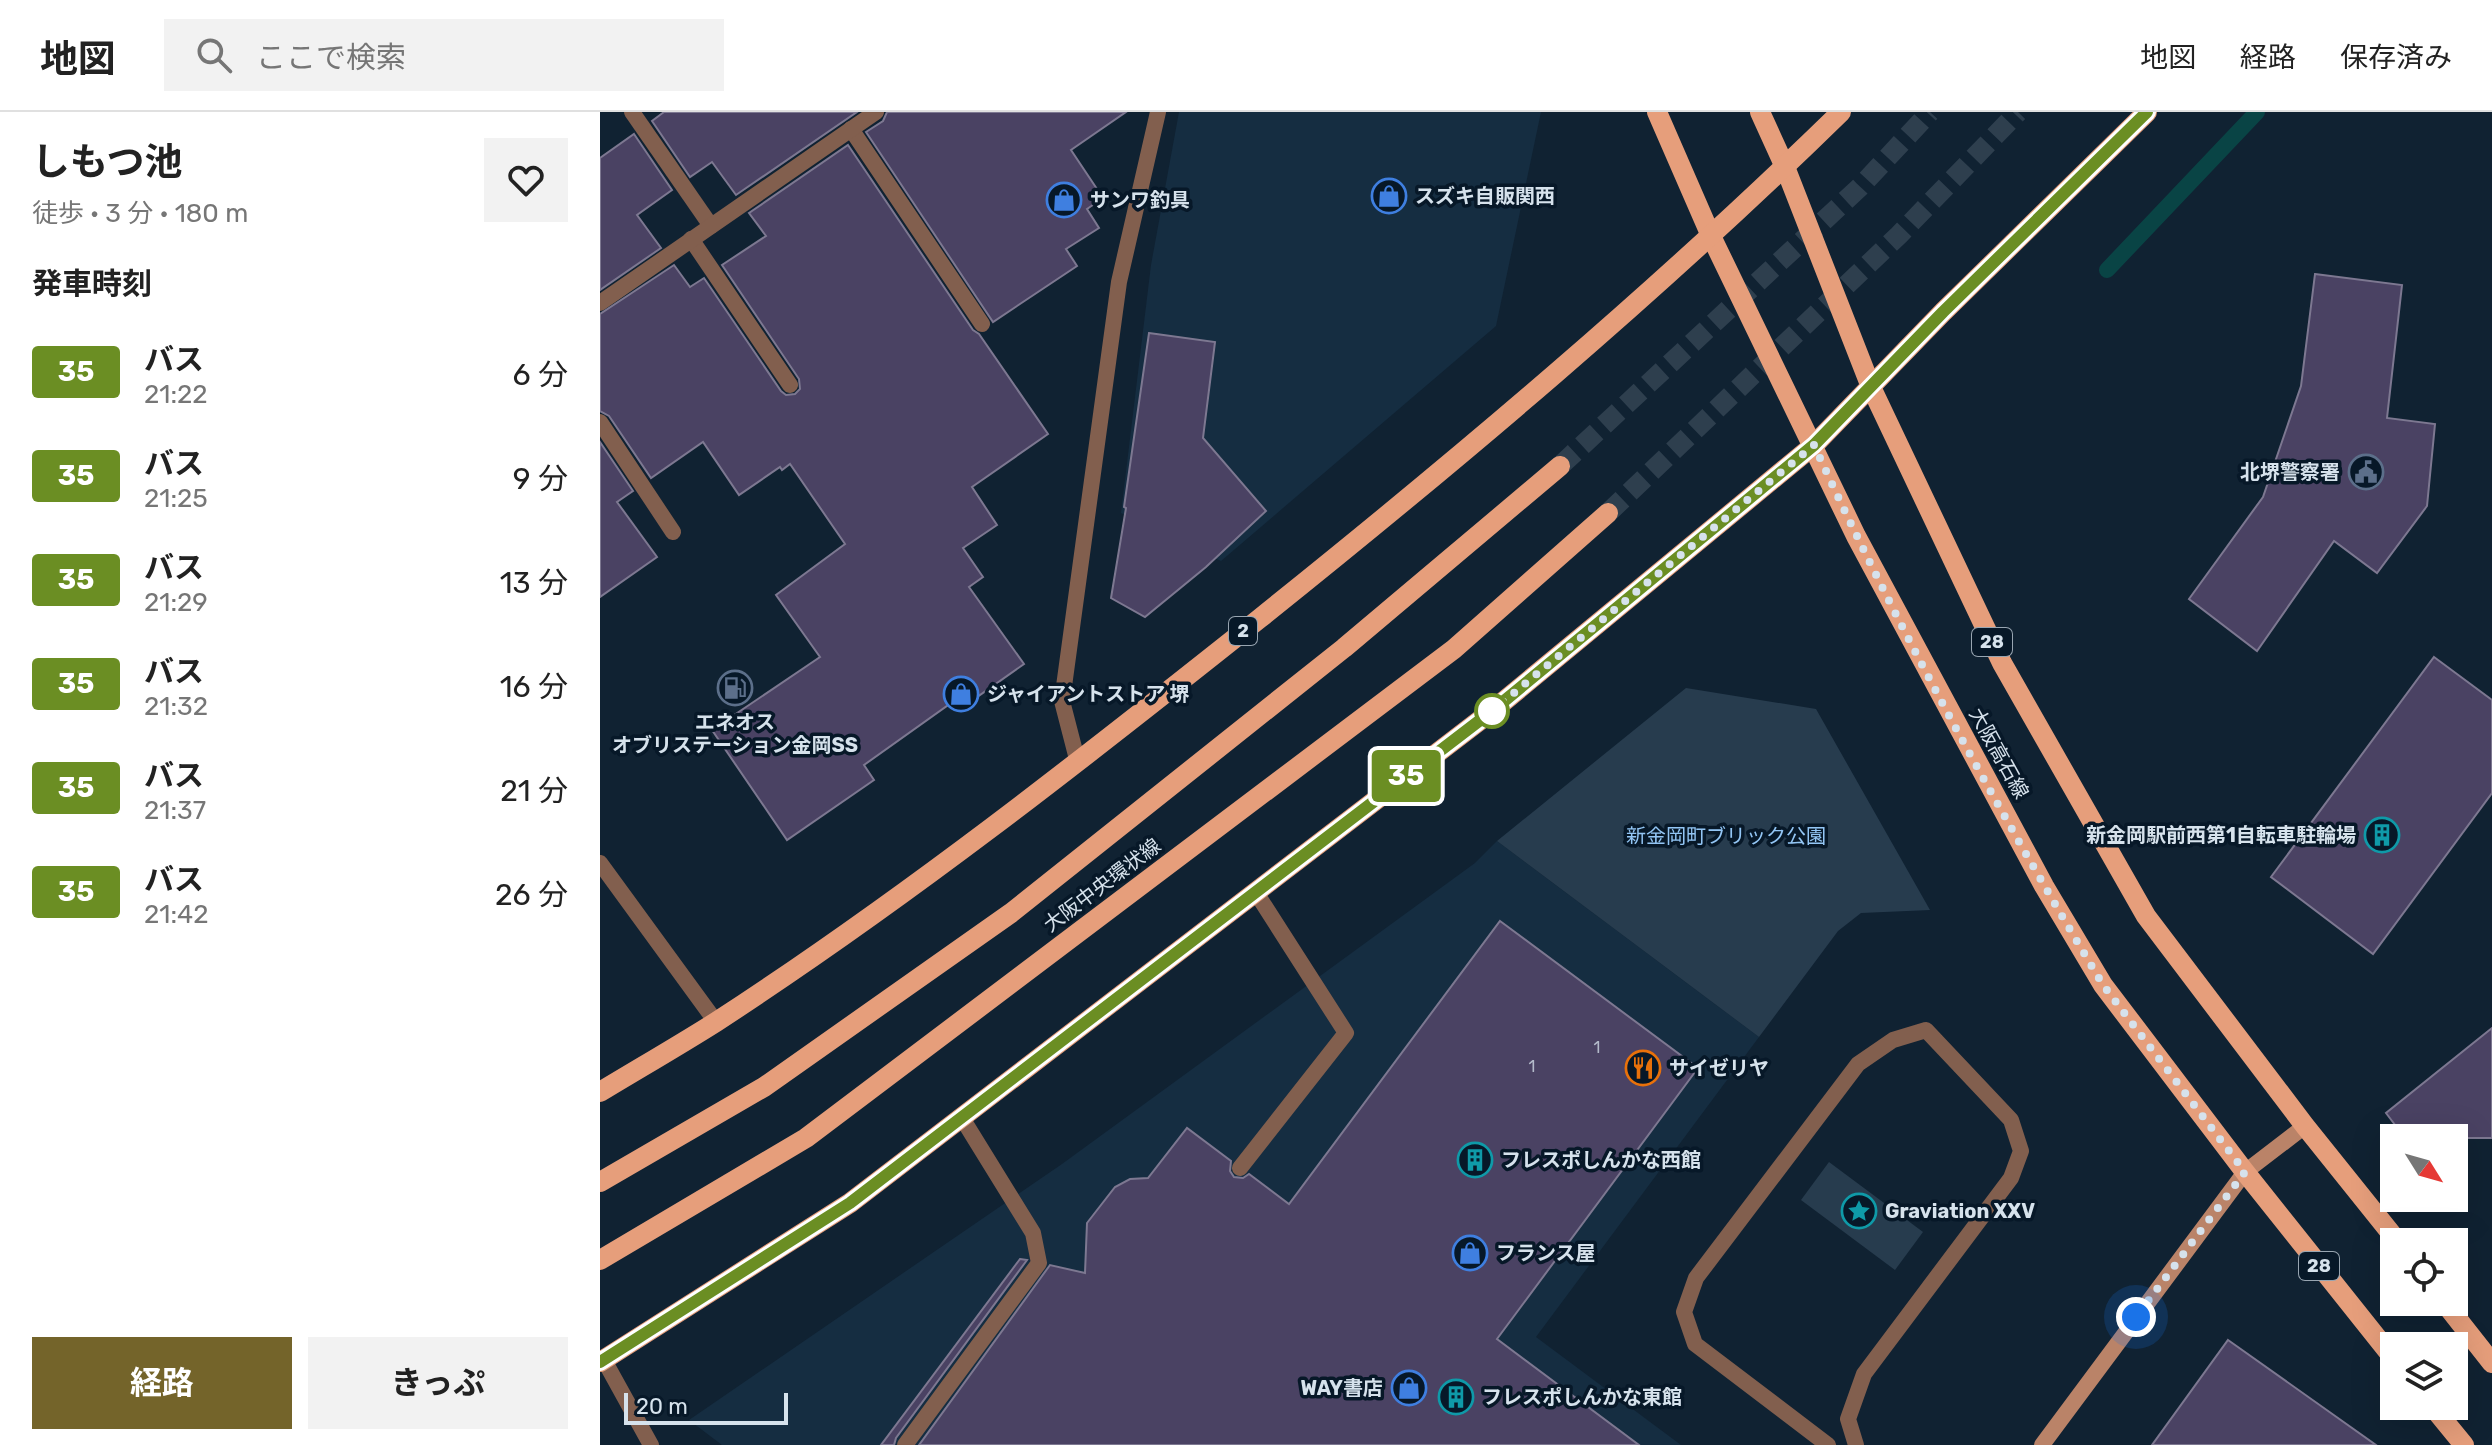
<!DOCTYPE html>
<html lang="ja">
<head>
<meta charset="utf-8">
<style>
	:root { --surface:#fff; --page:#f2f2f2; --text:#222; --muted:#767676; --line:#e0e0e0; --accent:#74642a }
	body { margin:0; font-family:Rubik,"Noto Sans JP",sans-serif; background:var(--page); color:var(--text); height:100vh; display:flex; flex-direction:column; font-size:30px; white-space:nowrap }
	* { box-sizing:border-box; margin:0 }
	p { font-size:26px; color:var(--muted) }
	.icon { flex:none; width:44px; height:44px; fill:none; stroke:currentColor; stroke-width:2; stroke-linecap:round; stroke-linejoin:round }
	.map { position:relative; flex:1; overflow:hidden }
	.side { display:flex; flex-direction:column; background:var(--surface); width:600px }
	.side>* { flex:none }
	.badge { padding:0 16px; border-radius:6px; font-size:28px; line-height:52px }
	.needle { width:52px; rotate:127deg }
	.controls { position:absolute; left:1780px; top:1012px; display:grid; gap:16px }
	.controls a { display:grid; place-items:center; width:88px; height:88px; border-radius:0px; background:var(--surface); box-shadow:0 8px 32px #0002; font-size:40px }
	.scale { position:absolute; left:24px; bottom:20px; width:164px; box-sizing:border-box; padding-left:8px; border:4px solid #d6e2ec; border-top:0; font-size:22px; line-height:28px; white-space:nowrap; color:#d6e2ec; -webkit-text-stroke:6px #071828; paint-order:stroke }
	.you { position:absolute; width:40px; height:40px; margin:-20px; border:6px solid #fff; border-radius:50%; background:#1a73e8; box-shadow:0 0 0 12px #1a73e833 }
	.map>.badge { position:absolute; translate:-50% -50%; box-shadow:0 0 0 4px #fff }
	h2 { padding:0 32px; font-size:30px; line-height:72px }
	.round { display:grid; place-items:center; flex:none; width:84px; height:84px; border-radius:0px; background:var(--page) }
	.head { display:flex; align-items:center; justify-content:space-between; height:136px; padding:0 32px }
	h1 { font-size:38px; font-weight:700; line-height:60px }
	.button { display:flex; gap:16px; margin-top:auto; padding:16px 32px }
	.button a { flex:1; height:92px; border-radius:0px; background:var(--accent); color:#fff; font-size:32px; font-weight:700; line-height:92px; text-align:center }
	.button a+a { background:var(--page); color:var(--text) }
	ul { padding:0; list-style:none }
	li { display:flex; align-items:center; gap:24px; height:104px; padding:0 32px }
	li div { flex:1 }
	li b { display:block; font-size:30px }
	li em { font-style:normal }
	li .badge { min-width:88px; font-weight:700; text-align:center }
	header { display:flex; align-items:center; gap:48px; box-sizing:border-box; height:112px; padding:0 40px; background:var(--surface); border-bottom:2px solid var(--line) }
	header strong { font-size:38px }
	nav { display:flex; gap:44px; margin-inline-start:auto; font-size:28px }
	.search { width:560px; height:72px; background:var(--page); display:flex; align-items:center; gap:20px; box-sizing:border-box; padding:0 28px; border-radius:0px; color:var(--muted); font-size:30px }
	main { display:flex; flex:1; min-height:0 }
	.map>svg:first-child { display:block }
	.built { fill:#152d41 }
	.green { fill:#273c4e }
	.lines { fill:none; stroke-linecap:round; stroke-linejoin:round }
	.stream { stroke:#094445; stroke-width:16 }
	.building { fill:#4a4263; stroke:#7d7891; stroke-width:2 }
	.primary-tunnel { stroke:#2e3f4e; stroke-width:20; stroke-dasharray:20 10; stroke-linecap:butt }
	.lane { stroke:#825f4e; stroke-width:16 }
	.street { stroke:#825f4e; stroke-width:16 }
	.secondary { stroke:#ba8368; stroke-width:16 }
	.primary { stroke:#e69e7b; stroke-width:20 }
	.line-casing { stroke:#fff; stroke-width:18 }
	.line { stroke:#6b8e23; stroke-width:12 }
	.walk { stroke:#d6e2ec; stroke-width:8; stroke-dasharray:0 14.4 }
	.stop-dot { fill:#fff; stroke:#6b8e23; stroke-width:4 }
	.labels { text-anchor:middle; stroke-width:7; stroke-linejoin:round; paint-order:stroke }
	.number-label { font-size:16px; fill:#b3baca }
	.shield { fill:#071828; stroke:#98a5b1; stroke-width:2 }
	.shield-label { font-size:18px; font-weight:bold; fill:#d6e2ec }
	.poi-label { font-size:20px; font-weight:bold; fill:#d6e2ec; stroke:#071828; text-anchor:start }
	.street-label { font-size:20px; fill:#d6e2ec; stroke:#071828 }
	.park-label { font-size:20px; fill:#93c6f5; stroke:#071828 }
</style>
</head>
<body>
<header>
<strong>地図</strong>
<div class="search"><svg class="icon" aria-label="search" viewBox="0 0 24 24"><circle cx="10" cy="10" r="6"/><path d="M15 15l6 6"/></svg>ここで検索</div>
<nav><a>地図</a><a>経路</a><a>保存済み</a></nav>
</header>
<main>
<section class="side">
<div class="head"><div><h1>しもつ池</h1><p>徒歩 · 3 分 · 180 m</p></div><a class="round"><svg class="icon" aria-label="heart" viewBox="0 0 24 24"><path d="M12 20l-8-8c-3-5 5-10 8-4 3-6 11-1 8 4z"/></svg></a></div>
<h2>発車時刻</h2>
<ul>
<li><span class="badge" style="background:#6b8e23;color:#fff">35</span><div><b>バス</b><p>21:22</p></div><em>6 分</em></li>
<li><span class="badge" style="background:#6b8e23;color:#fff">35</span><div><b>バス</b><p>21:25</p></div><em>9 分</em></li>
<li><span class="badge" style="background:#6b8e23;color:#fff">35</span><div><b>バス</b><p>21:29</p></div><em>13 分</em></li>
<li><span class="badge" style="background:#6b8e23;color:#fff">35</span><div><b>バス</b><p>21:32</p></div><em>16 分</em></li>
<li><span class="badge" style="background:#6b8e23;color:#fff">35</span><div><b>バス</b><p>21:37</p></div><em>21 分</em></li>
<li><span class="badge" style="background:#6b8e23;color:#fff">35</span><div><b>バス</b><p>21:42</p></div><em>26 分</em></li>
</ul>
<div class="button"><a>経路</a><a>きっぷ</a></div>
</section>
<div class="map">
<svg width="1892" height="1333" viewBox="0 0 1892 1333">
	<rect width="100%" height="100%" fill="#102232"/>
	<g class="built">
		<path d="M 579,0 L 941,0 L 896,214 L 621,449 L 521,401 L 551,153 Z"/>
		<path d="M 897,729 L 1159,925 L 936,1225 L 1081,1333 L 122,1333 L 89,1308 L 462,1052 L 875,751 Z"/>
	</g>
	<g class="green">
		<path d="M 1086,576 L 1216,597 L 1330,798 L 1261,801 L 1238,819 L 1159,925 L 897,729 Z"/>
		<path d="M 1229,1050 L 1323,1120 L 1295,1158 L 1201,1088 Z"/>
	</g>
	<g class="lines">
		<path class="stream" d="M 1507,158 L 1657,0"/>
	</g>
	<g class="building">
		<path d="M 64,0 L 257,0 L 136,83 L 112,50 L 90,65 L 52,9 Z"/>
		<path d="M 287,0 L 526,0 L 471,38 L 503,86 L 487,97 L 499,116 L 466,137 L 477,154 L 393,210 L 266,20 L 283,9 Z"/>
		<path d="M 34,22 L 72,78 L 37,103 L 61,136 L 0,178 L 0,46 Z"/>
		<path d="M 248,33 L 373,218 L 379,222 L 448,322 L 372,375 L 397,413 L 363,436 L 383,465 L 369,475 L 424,552 L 360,597 L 354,589 L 264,653 L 274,668 L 187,728 L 112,618 L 220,545 L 176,483 L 245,432 L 190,352 L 182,358 L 180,355 L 139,383 L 103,330 L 51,366 L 9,304 L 0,299 L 0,202 L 74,153 L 90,175 L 104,166 L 181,279 L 186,283 L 195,282 L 200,277 L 199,267 L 122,153 L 166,124 L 149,101 Z"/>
		<path d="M 1715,162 L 1802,173 L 1787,306 L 1835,312 L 1827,394 L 1777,461 L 1734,429 L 1657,539 L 1589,487 L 1663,385 L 1701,274 Z"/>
		<path d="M 549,221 L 615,230 L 603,326 L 666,399 L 606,455 L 545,505 L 511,486 L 526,396 L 524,395 Z"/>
		<path d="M 0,330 L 33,379 L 17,390 L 57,445 L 0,485 Z"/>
		<path d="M 1834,545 L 1892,588 L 1892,681 L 1773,842 L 1671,765 Z"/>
		<path d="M 900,809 L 1098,956 L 897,1227 L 1039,1333 L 319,1333 L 450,1153 L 485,1161 L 487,1111 L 515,1075 L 530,1067 L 548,1066 L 587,1016 L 631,1049 L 630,1059 L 634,1065 L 643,1066 L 649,1062 L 689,1092 Z"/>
		<path d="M 1892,916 L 1892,1026 L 1805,1026 L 1786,1001 Z"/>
		<path d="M 420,1147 L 427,1148 L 296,1326 L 294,1333 L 281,1333 Z"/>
		<path d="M 1628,1228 L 1776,1333 L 1552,1333 Z"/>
	</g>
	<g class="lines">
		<g class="primary-tunnel">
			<path d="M 960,354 L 1260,75 L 1330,0"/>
			<path d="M 1008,401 L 1299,123 L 1418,0"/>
		</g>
		<g class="lane">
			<path d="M 32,0 L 111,114"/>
			<path d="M 251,17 L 382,212"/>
			<path d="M 91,127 L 190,273"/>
			<path d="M 0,310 L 73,420"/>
			<path d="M 640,1056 L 746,921 L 655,779"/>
			<path d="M 4,1248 L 51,1333"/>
			<path d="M 305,1333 L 439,1151 L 433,1121 L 362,1006"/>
		</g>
		<g class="street">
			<path d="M 0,191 L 276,0"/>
			<path d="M 478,651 L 462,589 L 519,170 L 558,0"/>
			<path d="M 0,751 L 116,910"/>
			<path d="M 1228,1333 L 1095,1232 L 1084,1200 L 1096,1166 L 1258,952 L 1293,928 L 1326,918 L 1411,1008 L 1421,1039 L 1411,1066 L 1264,1262 L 1248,1307 L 1256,1333"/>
		</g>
		<path class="secondary" d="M 1442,1333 L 1645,1060 L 1705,1014"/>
		<g class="primary">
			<path d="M 1057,0 L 1111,124 L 1256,424 L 1444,774 L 1503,873 L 1645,1060 L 1794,1247"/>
			<path d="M 1160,0 L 1185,55 L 1271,275 L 1402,551 L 1546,804 L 1705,1014 L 1798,1130"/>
			<path d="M 0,980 C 38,957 78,934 116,910 C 305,787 483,647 659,507 C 860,346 1057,180 1241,0"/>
			<path d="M 0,1070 L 164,975 L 411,801 L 744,536 L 960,354"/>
			<path d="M 0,1148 L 206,1026 L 854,537 L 1008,401"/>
			<path d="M 1844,1190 L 1892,1251"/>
			<path d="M 0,1250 L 250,1091 L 892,599 L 1214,333 L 1343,200 L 1547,0"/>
			<path d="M 1832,1294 L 1864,1333"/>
		</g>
	</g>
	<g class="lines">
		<g class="line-casing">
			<path id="line" d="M 0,1250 L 250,1091 L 892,599 L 1214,333 L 1343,200 L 1547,0"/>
		</g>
		<use href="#line" class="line"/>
		<path class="walk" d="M 892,599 L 1214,333 C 1299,519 1398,698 1503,873 L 1645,1060 L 1536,1205"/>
	</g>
	<defs>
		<g id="shop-ring" transform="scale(1.8)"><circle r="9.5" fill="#071828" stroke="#3f7fe0" stroke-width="1.5"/><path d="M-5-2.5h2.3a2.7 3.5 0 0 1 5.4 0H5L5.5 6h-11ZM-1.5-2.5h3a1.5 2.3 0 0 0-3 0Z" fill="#3f7fe0"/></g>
		<g id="civic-ring" transform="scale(1.8)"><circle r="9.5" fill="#071828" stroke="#5c6f8a" stroke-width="1.5"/><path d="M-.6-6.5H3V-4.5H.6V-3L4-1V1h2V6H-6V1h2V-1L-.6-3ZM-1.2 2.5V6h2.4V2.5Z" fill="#5c6f8a"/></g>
		<g id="fuel-ring" transform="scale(1.8)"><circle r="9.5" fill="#071828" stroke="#5c6f8a" stroke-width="1.5"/><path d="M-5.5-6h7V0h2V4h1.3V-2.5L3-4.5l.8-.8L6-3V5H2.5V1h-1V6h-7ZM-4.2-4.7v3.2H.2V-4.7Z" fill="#5c6f8a"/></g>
		<g id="building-ring" transform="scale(1.8)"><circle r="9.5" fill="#071828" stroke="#0f9aa8" stroke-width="1.5"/><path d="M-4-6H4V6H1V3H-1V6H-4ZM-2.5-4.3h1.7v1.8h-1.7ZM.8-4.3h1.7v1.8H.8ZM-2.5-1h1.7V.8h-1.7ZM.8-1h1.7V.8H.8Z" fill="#0f9aa8"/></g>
		<g id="restaurant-ring" transform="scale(1.8)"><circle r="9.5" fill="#071828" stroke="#e8710a" stroke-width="1.5"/><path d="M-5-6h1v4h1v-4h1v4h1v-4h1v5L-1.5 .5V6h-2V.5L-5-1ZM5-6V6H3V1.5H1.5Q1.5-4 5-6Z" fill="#e8710a"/></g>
		<g id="sight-ring" transform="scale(1.8)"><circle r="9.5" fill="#071828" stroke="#0f9aa8" stroke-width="1.5"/><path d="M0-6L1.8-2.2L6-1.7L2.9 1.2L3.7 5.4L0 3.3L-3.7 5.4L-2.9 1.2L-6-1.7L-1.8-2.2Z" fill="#0f9aa8"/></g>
	</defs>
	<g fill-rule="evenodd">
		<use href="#shop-ring" x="789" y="84"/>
		<use href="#shop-ring" x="464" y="88"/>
		<use href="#civic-ring" x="1766" y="360"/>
		<use href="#fuel-ring" x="135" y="576"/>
		<use href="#shop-ring" x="361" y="582"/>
		<use href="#building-ring" x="1782" y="723"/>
		<use href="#restaurant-ring" x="1043" y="956"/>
		<use href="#building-ring" x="875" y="1048"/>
		<use href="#sight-ring" x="1259" y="1099"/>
		<use href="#shop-ring" x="870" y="1141"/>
		<use href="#shop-ring" x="809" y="1276"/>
		<use href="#building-ring" x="856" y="1285"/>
	</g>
	<circle class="stop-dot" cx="892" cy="599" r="16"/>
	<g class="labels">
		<g class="number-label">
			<text x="997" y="941">1</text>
			<text x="932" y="960">1</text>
		</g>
		<g class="shield">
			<rect x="629" y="505" width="28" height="28" rx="6"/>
			<rect x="1372" y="516" width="40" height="28" rx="6"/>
			<rect x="1699" y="1140" width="40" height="28" rx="6"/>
		</g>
		<g class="shield-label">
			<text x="643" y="525">2</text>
			<text x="1392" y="536">28</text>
			<text x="1719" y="1160">28</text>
		</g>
		<g class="poi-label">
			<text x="815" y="91">スズキ自販関西</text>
			<text x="490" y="95">サンワ釣具</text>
			<text x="1740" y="367" text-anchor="end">北堺警察署</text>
			<text x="387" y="589">ジャイアントストア 堺</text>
			<text x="135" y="617" text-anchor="middle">エネオス<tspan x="135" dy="23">オブリステーション金岡SS</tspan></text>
			<text x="1756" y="730" text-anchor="end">新金岡駅前西第1自転車駐輪場</text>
			<text x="1069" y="963">サイゼリヤ</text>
			<text x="901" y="1055">フレスポしんかな西館</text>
			<text x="1285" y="1106">Graviation XXV</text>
			<text x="896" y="1148">フランス屋</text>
			<text x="783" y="1283" text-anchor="end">WAY書店</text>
			<text x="882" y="1292">フレスポしんかな東館</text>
		</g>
		<g class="street-label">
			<text transform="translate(1399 641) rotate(61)" y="7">大阪高石線</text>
			<text transform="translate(502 773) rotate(-37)" y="7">大阪中央環状線</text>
		</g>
		<g class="park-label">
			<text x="1126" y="731">新金岡町ブリック公園</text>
		</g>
	</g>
</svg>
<div class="controls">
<a><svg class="needle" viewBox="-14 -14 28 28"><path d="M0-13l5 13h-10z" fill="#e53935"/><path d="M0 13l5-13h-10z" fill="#767676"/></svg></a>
<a><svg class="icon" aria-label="locate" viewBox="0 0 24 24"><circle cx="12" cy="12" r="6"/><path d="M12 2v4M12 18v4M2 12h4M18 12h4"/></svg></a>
<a><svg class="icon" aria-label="layers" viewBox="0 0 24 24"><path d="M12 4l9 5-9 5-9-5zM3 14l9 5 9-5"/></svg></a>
</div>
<div class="scale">20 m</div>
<div class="you" style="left:1536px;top:1205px"></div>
<b class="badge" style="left:806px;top:664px;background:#6b8e23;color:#fff">35</b>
</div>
</main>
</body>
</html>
